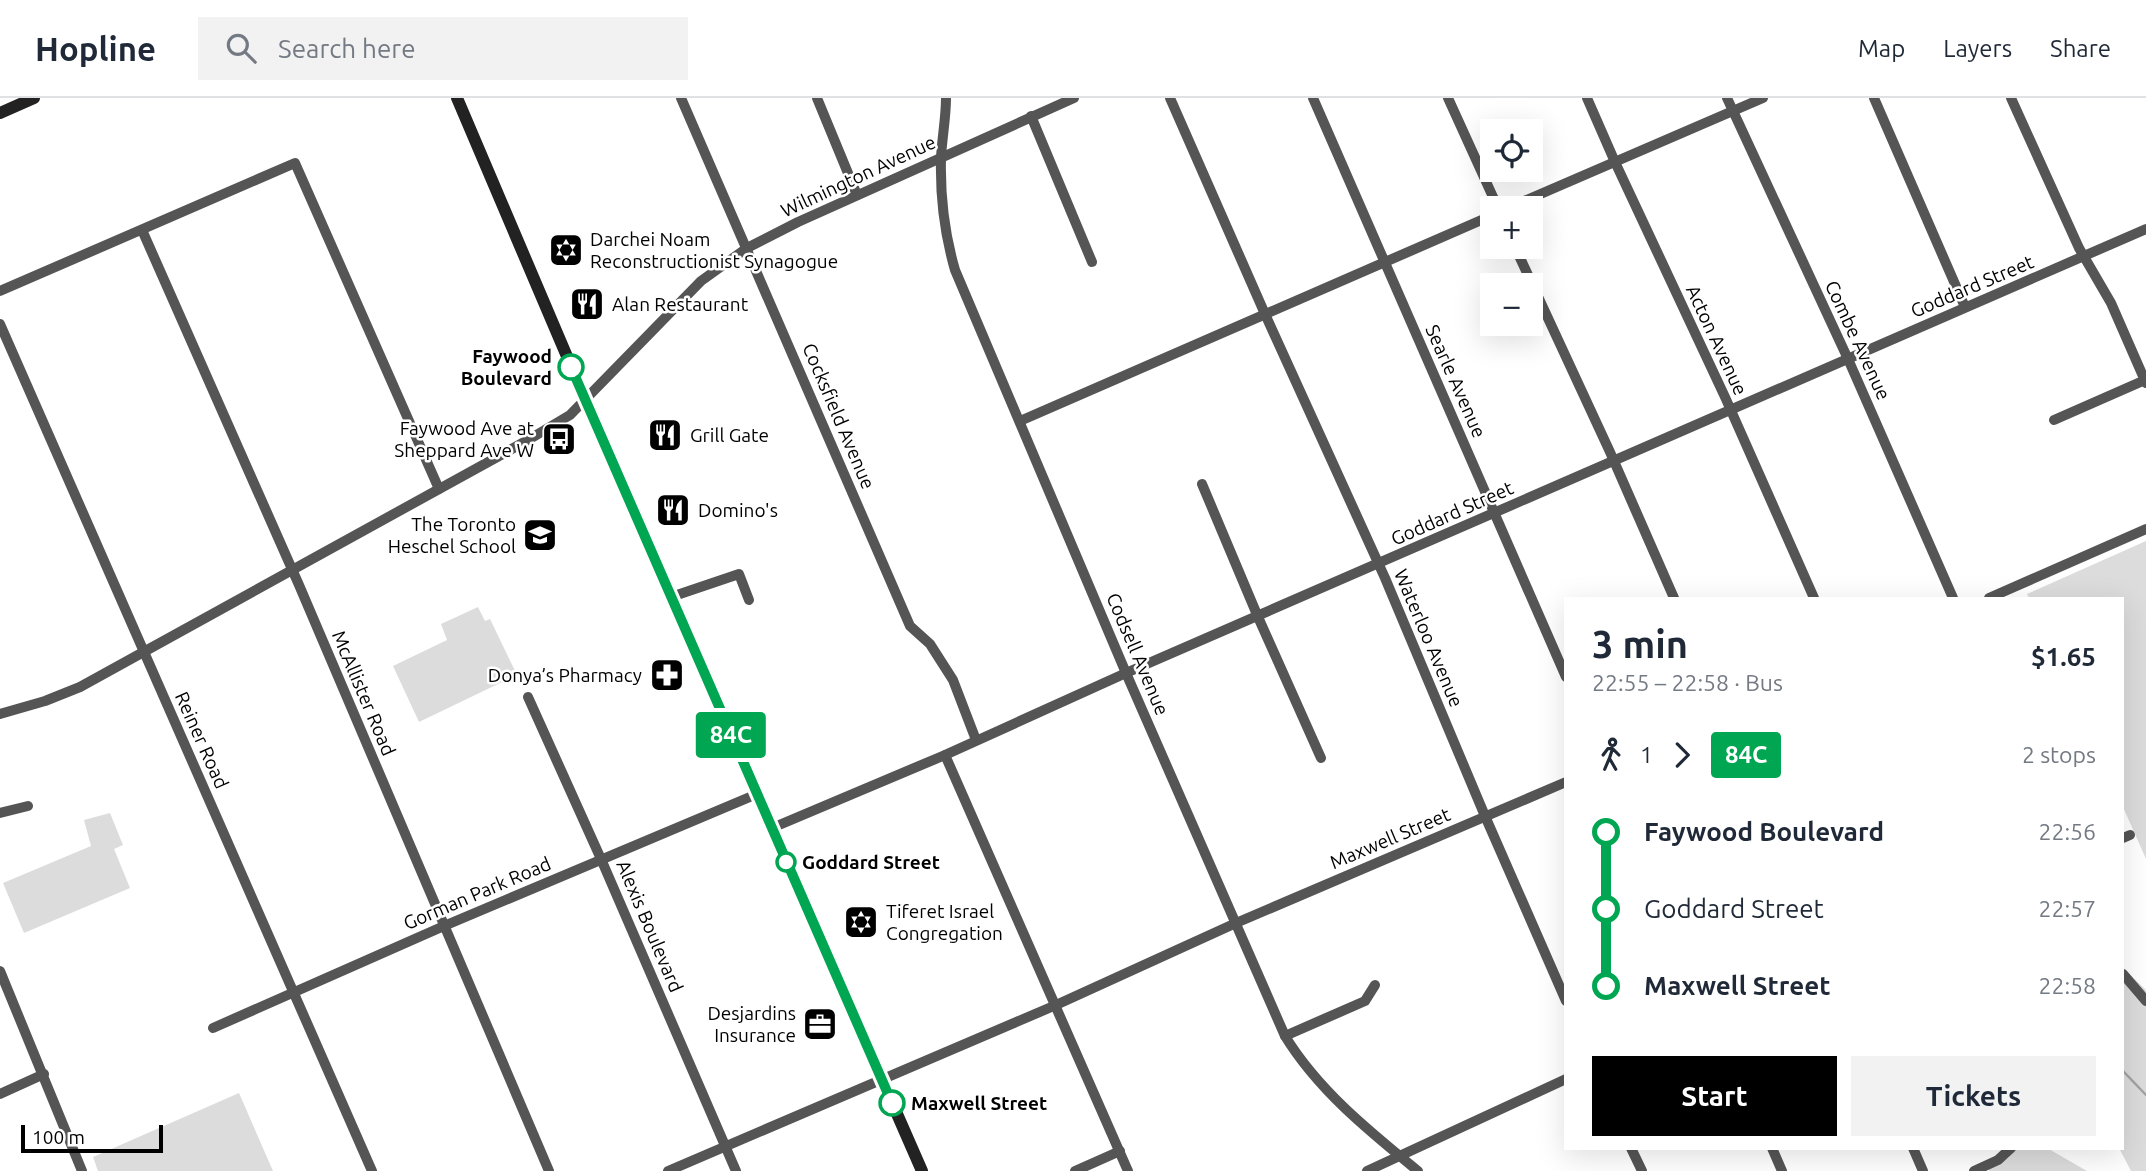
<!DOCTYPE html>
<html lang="en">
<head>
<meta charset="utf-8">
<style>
	:root { --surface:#fff; --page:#f2f2f3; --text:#1f2937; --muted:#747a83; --line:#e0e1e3; --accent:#000 }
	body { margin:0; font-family:Ubuntu,sans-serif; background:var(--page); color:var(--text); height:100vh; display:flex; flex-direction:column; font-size:26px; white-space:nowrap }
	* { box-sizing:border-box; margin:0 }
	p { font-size:23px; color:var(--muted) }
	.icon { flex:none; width:38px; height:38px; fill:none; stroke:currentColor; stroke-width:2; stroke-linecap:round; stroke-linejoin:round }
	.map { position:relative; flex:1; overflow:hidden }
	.details { position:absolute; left:1564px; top:499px; width:560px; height:553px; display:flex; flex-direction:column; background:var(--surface); border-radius:0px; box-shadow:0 7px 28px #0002 }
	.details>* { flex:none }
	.badge { padding:0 14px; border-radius:5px; font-size:24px; line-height:46px }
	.controls { position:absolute; left:1480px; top:21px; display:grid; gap:14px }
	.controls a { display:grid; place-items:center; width:63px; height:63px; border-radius:0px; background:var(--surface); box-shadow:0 7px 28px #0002; font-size:35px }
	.scale { position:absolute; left:21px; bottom:18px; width:142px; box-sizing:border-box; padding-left:7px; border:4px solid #000; border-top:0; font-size:19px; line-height:24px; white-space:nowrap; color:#000; -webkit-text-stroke:5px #fff; paint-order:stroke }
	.map>.badge { position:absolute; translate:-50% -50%; box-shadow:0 0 0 4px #fff }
	.legs { display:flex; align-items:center; gap:10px; height:77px; padding:0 28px; font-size:23px }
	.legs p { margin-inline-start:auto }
	.headline { display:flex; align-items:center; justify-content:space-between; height:119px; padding:0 28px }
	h1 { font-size:38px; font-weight:700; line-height:52px }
	.action { display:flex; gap:14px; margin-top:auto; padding:14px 28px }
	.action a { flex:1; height:80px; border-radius:0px; background:var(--accent); color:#fff; font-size:28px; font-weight:700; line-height:80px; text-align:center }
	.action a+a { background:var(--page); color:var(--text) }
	ul { padding:0 28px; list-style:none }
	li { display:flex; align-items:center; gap:24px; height:77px; font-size:26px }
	li i { display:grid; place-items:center; width:10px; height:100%; margin:0 9px; background:currentColor }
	li i::after { content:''; width:18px; height:18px; margin:-9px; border:5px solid; border-radius:50%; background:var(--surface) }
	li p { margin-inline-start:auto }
	li:first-child i { background:linear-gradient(#0000 50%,currentColor 0) }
	li:last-child i { background:linear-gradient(currentColor 50%,#0000 0) }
	header { display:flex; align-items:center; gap:42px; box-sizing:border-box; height:98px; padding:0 35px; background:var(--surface); border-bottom:2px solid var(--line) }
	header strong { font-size:33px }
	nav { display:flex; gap:38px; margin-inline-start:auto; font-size:24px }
	.search { width:490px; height:63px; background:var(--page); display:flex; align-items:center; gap:18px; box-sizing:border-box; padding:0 24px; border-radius:0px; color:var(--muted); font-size:26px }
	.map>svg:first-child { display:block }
	.green { fill:#dcdcdc }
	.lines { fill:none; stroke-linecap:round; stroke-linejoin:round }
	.stream { stroke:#a3a3a3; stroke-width:2.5 }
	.minor { stroke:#555; stroke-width:10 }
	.secondary { stroke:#222; stroke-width:12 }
	.line-1-casing { stroke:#fff; stroke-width:16 }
	.line-1 { stroke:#00a651; stroke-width:10 }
	.stop-1-dot { fill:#fff; stroke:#00a651; stroke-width:3.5 }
	.labels { text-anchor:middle; stroke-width:5; stroke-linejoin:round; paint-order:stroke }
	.street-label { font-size:19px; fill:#000; stroke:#fff }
	.poi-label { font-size:19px; fill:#000; stroke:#fff; text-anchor:start }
	.stop-label { font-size:19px; font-weight:bold; fill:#000; stroke:#fff; text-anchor:start }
</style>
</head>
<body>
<header>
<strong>Hopline</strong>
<div class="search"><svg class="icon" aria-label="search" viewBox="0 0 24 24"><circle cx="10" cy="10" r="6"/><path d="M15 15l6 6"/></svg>Search here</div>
<nav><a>Map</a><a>Layers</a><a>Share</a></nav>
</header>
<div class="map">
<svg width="2146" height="1073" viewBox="0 0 2146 1073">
	<rect width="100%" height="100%" fill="#fff"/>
	<g class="green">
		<path d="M 2146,443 L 2146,761 L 2123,709 L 2123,500 L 2029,500 L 2027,496 Z"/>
		<path d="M 478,509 L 485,523 L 490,521 L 517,577 L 419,624 L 393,568 L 447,542 L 441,526 Z"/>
		<path d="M 110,715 L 123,747 L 114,751 L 130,790 L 24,835 L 3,785 L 91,748 L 84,722 Z"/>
		<path d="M 2123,870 L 2146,892 L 2146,1073 L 2131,1073 L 2119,1050 L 2123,1050 Z"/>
		<path d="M 239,995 L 273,1073 L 98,1073 L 93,1059 Z"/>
		<path d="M 2015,1050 L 2047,1050 L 2087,1073 L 1989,1073 L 1989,1071 L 2008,1060 Z"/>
	</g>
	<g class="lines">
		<path class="stream" d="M 2123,973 L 2146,997"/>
		<g class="minor">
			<path d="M 681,0 L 910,528 L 930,546 L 953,582 L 976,642"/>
			<path d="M 817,0 L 857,97"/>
			<path d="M 946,0 C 946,20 942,40 941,60 C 940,99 944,134 955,172 L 1126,575 L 1285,938 C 1318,992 1369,1033 1418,1073"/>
			<path d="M 1170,0 L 1265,216 L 1385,480 L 1485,718 L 1566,903"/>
			<path d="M 1313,0 L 1566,579"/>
			<path d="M 1448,0 L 1498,110"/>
			<path d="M 1587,0 L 1615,64 L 1725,299 L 1814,500"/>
			<path d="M 1727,0 L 1848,261 L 1953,500"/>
			<path d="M 1874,0 L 1965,209"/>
			<path d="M 2011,0 L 2079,150 L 2111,205 L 2146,285"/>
			<path d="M 1031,18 L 1092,164"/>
			<path d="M 1508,110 L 1763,0"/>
			<path d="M 142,132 L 299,487 L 549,1073"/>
			<path d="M 1515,149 L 1610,354 L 1674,500"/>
			<path d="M 0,193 L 295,65 L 439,391"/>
			<path d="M 0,226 L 372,1073"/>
			<path d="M 2054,322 L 2145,282"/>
			<path d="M 1020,323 L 1493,117"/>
			<path d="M 1202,386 L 1258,519 L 1321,660"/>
			<path d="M 671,499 L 739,476 L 749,502"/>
			<path d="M 1989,500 L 2146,431"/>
			<path d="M 528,599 L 601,761 L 736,1073"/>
			<path d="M 0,616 L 45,603 L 80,589 L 528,342 L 570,317 L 701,183 L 747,150 L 798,124 L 1074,0"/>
			<path d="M 945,657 L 1128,1073"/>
			<path d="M 0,715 L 28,708"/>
			<path d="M 772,730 L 945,657 L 1126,575 L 2146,131"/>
			<path d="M 2123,740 L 2130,737"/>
			<path d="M 0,873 L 82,1073"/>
			<path d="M 2123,876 L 2146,903"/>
			<path d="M 213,930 L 444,828 L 757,696"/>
			<path d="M 1285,938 L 1365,903 L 1375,887"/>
			<path d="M 0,996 L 44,976"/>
			<path d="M 1631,1050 L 1642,1073"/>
			<path d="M 1772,1050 L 1782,1073"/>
			<path d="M 1913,1050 L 1923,1073"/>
			<path d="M 668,1073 L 1056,907 L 1236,825 L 1566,684"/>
			<path d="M 1075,1073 L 1120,1053"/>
			<path d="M 1367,1073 L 1566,981"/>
			<path d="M 1974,1073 L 1998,1062 L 2011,1050"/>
		</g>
		<g class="secondary">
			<path d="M 457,0 L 620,383 L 922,1073"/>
			<path d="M 0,15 L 34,0"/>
		</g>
	</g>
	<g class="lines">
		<g class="line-1-casing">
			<path id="line-1" d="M 571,269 L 892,1005"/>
		</g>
		<use href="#line-1" class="line-1"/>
	</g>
	<defs>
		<g id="synagogue-square" transform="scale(1.75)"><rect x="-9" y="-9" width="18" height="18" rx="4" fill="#000" stroke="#fff"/><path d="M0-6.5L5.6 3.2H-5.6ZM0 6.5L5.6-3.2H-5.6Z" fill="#fff"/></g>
		<g id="restaurant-square" transform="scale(1.75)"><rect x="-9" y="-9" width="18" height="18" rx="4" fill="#000" stroke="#fff"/><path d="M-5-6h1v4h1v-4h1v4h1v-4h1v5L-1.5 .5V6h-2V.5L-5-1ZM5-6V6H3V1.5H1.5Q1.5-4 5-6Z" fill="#fff"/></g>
		<g id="bus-square" transform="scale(1.75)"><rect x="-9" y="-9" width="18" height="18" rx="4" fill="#000" stroke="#fff"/><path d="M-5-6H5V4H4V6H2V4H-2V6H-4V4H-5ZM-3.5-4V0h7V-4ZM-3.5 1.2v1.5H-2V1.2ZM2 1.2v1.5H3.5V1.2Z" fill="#fff"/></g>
		<g id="school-square" transform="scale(1.75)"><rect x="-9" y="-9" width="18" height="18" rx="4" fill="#000" stroke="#fff"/><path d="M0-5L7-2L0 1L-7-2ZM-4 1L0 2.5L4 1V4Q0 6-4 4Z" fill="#fff"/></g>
		<g id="pharmacy-square" transform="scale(1.75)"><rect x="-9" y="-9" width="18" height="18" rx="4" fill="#000" stroke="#fff"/><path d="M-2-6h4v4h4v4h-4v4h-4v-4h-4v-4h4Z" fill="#fff"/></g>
		<g id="office-square" transform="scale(1.75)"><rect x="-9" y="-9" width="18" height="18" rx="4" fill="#000" stroke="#fff"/><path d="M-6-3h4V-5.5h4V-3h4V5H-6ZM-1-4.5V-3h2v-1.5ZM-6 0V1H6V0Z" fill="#fff"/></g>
	</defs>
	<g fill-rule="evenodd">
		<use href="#synagogue-square" x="566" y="152"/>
		<use href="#restaurant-square" x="587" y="206"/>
		<use href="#restaurant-square" x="665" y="337"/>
		<use href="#bus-square" x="559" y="341"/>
		<use href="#restaurant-square" x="673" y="412"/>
		<use href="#school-square" x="540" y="437"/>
		<use href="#pharmacy-square" x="667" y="577"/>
		<use href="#synagogue-square" x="861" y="824"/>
		<use href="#office-square" x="820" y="926"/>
	</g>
	<g class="stop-1-dot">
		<circle cx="571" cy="269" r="12"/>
		<circle cx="786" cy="764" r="9"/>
		<circle cx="892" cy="1005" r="12"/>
	</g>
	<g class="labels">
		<g class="street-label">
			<text transform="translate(858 78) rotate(-25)" y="7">Wilmington Avenue</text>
			<text transform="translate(1972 188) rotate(-23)" y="7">Goddard Street</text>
			<text transform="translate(1717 242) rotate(65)" y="7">Acton Avenue</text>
			<text transform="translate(1858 242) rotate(65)" y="7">Combe Avenue</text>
			<text transform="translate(1456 283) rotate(66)" y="7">Searle Avenue</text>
			<text transform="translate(839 318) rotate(67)" y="7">Cocksfield Avenue</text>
			<text transform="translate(1452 415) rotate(-24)" y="7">Goddard Street</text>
			<text transform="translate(1429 540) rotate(67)" y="7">Waterloo Avenue</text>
			<text transform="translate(1138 556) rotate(67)" y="7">Codsell Avenue</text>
			<text transform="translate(364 595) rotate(67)" y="7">McAllister Road</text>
			<text transform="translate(202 642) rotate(66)" y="7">Reiner Road</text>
			<text transform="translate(1390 740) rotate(-23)" y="7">Maxwell Street</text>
			<text transform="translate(477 795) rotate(-23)" y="7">Gorman Park Road</text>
			<text transform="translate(650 828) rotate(67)" y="7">Alexis Boulevard</text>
		</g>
		<g class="poi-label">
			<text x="590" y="148">Darchei Noam<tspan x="590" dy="22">Reconstructionist Synagogue</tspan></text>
			<text x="612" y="213">Alan Restaurant</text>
			<text x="534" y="337" text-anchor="end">Faywood Ave at<tspan x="534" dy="22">Sheppard Ave W</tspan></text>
			<text x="690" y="344">Grill Gate</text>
			<text x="698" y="419">Domino's</text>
			<text x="516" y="433" text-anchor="end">The Toronto<tspan x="516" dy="22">Heschel School</tspan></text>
			<text x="642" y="584" text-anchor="end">Donya’s Pharmacy</text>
			<text x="886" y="820">Tiferet Israel<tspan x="886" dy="22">Congregation</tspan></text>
			<text x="796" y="922" text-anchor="end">Desjardins<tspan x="796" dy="22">Insurance</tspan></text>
		</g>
		<g class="stop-label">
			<text x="552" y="265" text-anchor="end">Faywood<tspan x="552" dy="22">Boulevard</tspan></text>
			<text x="802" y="771">Goddard Street</text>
			<text x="911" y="1012">Maxwell Street</text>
		</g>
	</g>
</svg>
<div class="controls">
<a><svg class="icon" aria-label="locate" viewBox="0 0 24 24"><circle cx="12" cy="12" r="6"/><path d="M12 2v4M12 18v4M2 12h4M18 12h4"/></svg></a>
<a>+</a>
<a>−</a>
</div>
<div class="scale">100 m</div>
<b class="badge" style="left:731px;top:637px;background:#00a651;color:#fff">84C</b>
<section class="details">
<div class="headline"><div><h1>3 min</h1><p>22:55 – 22:58 · Bus</p></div><b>$1.65</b></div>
<div class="legs"><svg class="icon" aria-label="walk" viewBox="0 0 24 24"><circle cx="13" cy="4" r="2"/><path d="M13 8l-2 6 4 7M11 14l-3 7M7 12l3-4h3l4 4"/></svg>1<svg class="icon" aria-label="forward" viewBox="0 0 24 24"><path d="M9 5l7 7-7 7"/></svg><b class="badge" style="background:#00a651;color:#fff">84C</b><p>2 stops</p></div>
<ul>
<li><i style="color:#00a651"></i><b>Faywood Boulevard</b><p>22:56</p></li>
<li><i style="color:#00a651"></i><span>Goddard Street</span><p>22:57</p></li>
<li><i style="color:#00a651"></i><b>Maxwell Street</b><p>22:58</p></li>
</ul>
<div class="action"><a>Start</a><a>Tickets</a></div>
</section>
</div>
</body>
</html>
